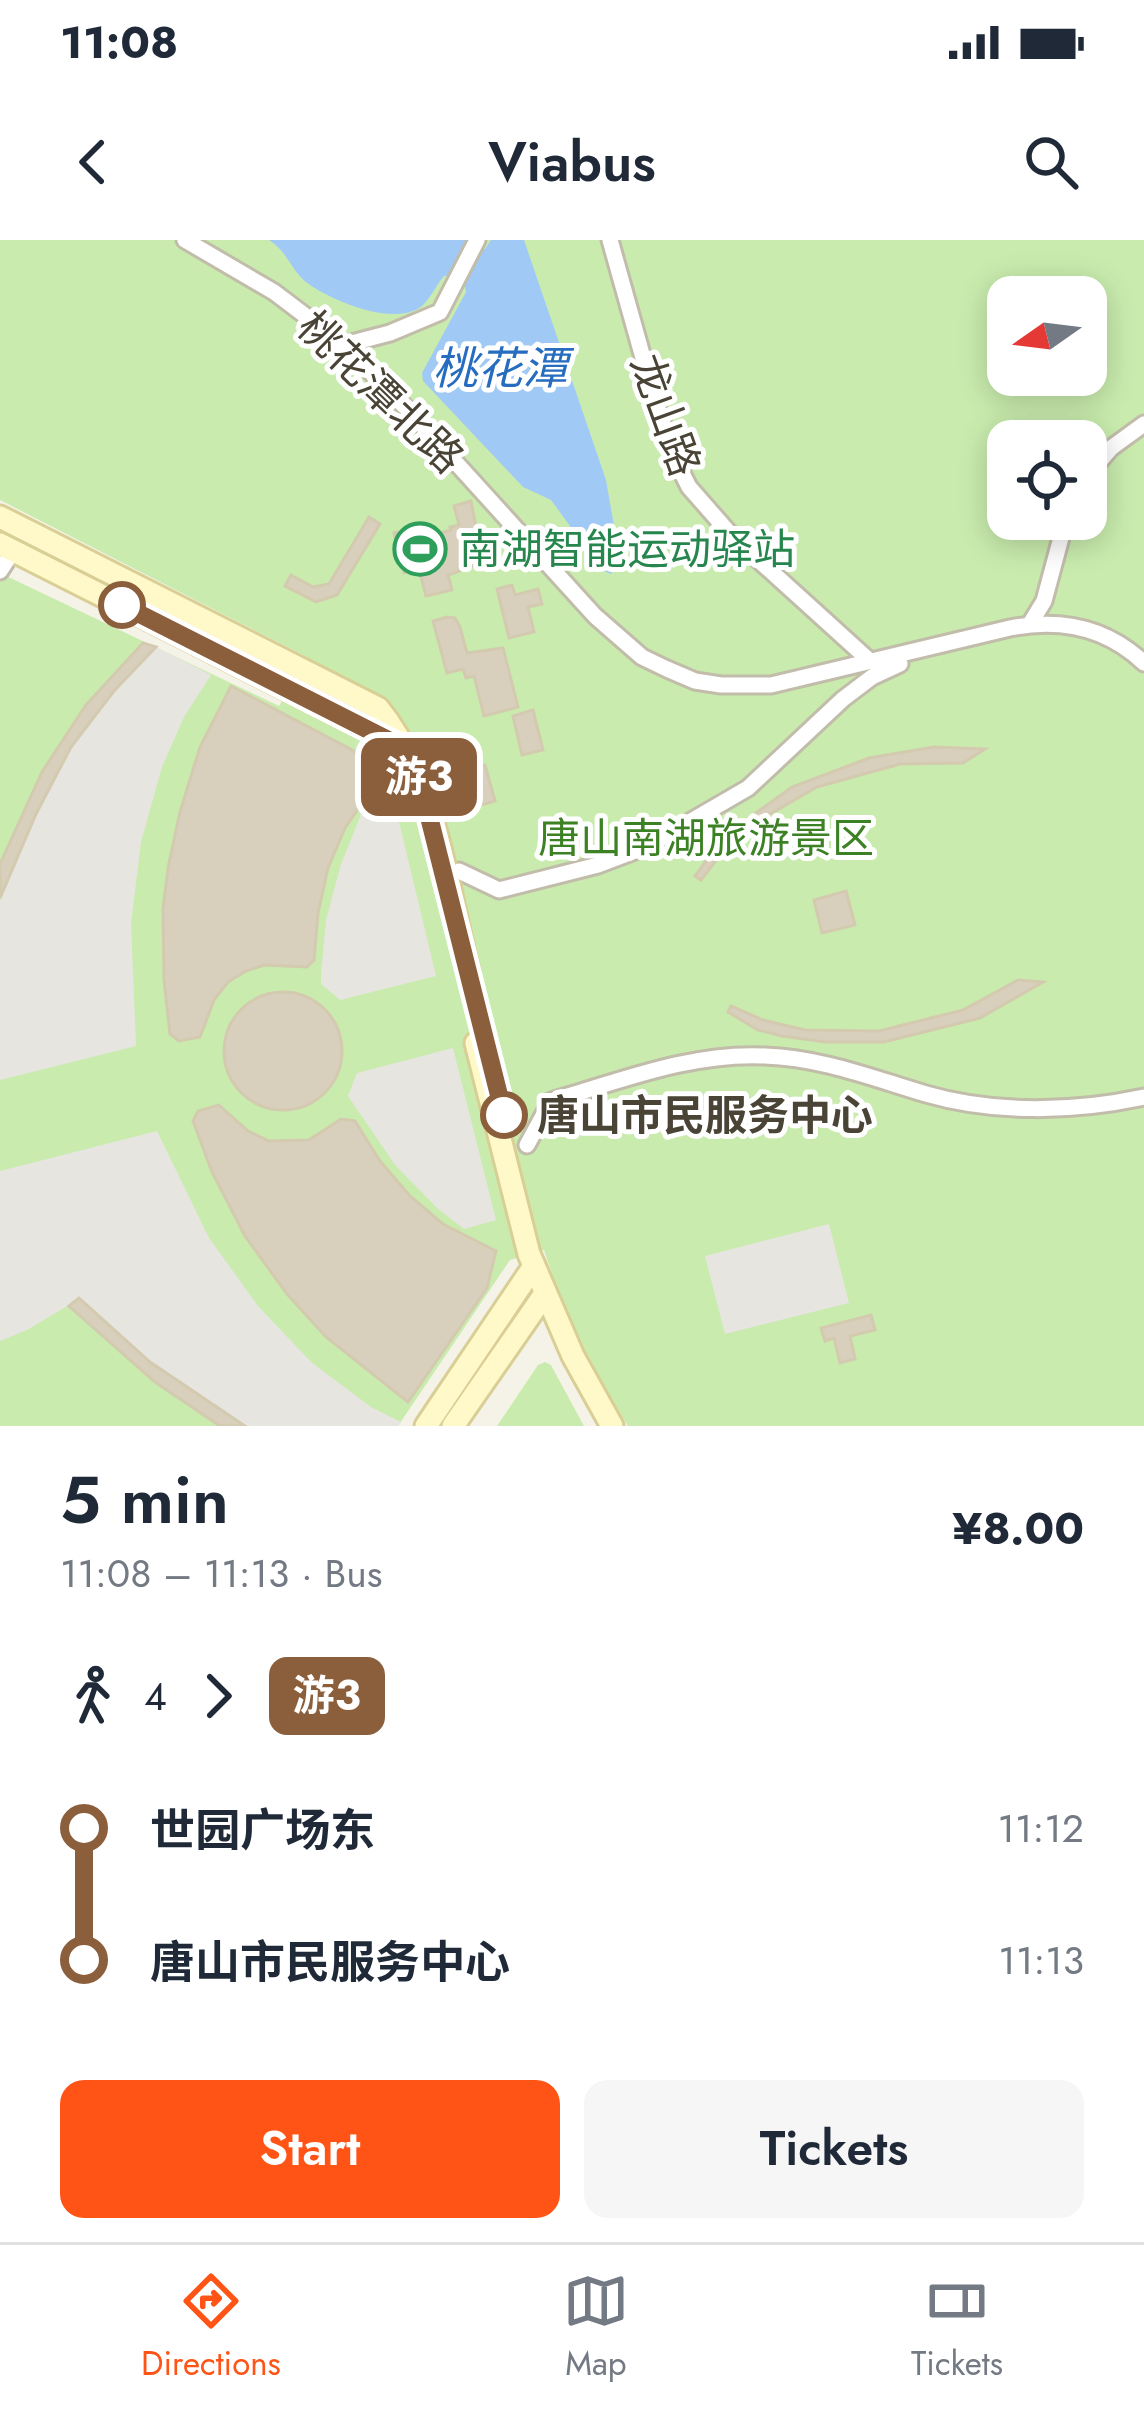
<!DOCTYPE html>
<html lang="en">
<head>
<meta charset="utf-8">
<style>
	:root { --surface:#fff; --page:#f6f6f7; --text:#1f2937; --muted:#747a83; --line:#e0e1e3; --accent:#ff5416 }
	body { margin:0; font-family:Jost,"Noto Sans SC",sans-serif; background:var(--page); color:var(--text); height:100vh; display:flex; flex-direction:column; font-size:45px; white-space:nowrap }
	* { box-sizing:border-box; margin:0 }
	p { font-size:39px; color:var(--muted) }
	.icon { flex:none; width:66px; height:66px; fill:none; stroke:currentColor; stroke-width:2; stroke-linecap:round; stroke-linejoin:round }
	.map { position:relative; height:1186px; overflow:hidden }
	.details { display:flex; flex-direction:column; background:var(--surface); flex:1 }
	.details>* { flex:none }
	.badge { padding:0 24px; border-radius:18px; font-size:42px; line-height:78px }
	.needle { width:78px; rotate:256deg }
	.tools { position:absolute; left:987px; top:36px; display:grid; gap:24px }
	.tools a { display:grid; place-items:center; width:120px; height:120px; border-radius:24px; background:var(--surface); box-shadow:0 6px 30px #0003; font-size:60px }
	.map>.badge { position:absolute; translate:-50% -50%; box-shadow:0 0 0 6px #fff }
	.legs { display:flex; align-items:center; gap:18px; height:132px; padding:0 60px; font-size:39px }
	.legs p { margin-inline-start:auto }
	.headline { display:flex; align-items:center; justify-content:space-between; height:204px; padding:0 60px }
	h1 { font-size:66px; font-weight:600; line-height:90px }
	.primary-button { display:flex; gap:24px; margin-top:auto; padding:24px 60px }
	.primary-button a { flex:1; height:138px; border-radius:24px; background:var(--accent); color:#fff; font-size:48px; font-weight:600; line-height:138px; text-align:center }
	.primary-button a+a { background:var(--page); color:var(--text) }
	ul { padding:0 60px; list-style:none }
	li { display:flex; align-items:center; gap:42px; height:132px; font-size:45px }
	li i { display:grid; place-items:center; width:18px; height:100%; margin:0 15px; background:currentColor }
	li i::after { content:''; width:30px; height:30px; margin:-15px; border:9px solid; border-radius:50%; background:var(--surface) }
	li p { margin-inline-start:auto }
	li:first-child i { background:linear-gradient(#0000 50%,currentColor 0) }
	li:last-child i { background:linear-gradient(currentColor 50%,#0000 0) }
	.status { display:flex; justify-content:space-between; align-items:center; height:84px; padding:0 60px; background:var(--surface); direction:ltr }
	.status svg { height:33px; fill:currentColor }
	header { display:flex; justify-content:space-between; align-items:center; height:156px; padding:0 60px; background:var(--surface); font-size:54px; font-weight:600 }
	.tab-bar { display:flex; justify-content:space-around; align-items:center; height:168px; border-top:3px solid var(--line); background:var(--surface); font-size:33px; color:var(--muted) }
	.tab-bar a { display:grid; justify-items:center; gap:6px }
	.tab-bar .on { color:var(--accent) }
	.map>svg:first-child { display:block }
	.green { fill:#c9ecae; fill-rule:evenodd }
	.parking { fill:#e6e5e0 }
	.water { fill:#a1c9f6 }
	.building { fill:#d8d0bd; stroke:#d3caaf; stroke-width:3 }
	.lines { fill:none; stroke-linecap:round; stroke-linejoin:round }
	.secondary-tunnel { stroke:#d3d0c4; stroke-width:21; stroke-dasharray:21 10; stroke-linecap:butt }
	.street-casing { stroke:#c2bcaa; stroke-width:21 }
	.secondary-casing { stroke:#d9ce95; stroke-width:27 }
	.street { stroke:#fff; stroke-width:15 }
	.secondary { stroke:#fff8c9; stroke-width:21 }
	.line-1-casing { stroke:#fff; stroke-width:27 }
	.line-1 { stroke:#8b5e3c; stroke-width:18 }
	.stop-1-dot { fill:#fff; stroke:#8b5e3c; stroke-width:6 }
	.labels { text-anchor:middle; stroke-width:10; stroke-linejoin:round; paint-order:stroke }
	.street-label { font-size:42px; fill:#4a4436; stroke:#fff }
	.leisure-label { font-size:42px; fill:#27864d; stroke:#fff; text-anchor:start }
	.park-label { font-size:42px; fill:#3c8124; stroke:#fff }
	.stop-label { font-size:42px; font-weight:bold; fill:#4a4436; stroke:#fff; text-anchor:start }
	.water-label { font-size:45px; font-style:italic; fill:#266dbf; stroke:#fff }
</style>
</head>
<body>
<div class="status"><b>11:08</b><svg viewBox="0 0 49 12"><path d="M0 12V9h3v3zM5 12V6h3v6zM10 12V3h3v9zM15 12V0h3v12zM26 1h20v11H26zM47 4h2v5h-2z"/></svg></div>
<header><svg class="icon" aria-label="back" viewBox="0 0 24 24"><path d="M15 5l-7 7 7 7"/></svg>Viabus<svg class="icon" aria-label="search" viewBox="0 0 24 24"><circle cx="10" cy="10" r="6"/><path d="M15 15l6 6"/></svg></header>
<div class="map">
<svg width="1144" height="1186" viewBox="0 0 1144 1186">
	<rect width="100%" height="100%" fill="#f5f3e8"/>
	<g class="green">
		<path d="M 0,0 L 1144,0 L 1144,1186 L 628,1186 C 590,1127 565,1076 544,1010 L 510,1020 L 398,1186 L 0,1186 L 0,333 L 279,466 L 307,417 L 0,260 ZM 1008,57 L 1086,57 L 1086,135 L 1008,135 ZM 1008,201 L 1086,201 L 1086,279 L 1008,279 Z"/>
		<path d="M 545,1122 L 551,1125 L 584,1186 L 497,1186 L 538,1125 Z"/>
	</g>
	<g class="parking">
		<path d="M 156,407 L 211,435 L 184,477 L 162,527 L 141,602 L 131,684 L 136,806 L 0,840 L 0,661 L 36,574 L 71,507 L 114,451 Z"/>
		<path d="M 395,565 L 436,736 L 340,760 L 321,744 L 321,734 L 326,680 L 341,624 L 362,572 Z"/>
		<path d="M 453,808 L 496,980 L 464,989 L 437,968 L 395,925 L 348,856 L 357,833 Z"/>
		<path d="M 157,891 L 209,998 L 258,1066 L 311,1122 L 371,1167 L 401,1182 L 398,1186 L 245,1186 L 150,1122 L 79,1059 L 27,1090 L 0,1101 L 0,931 Z"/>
		<path d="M 829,984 L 849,1063 L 725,1094 L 705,1016 Z"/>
	</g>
	<path class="water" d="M 269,0 L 472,0 L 485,9 L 491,0 L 524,0 L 606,240 L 618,309 L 611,334 L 602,330 L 551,260 L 523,247 L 423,141 L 422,133 L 466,52 L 464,42 L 453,35 L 444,36 C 437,44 430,59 422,66 C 395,88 329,60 306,42 C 291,30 287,11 269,0 Z"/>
	<g class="building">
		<path d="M 471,261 L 483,323 L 448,335 L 452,350 L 426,356 L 419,329 L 404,333 L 394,293 L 412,289 L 415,300 L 451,290 L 450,287 L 459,285 L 454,266 Z"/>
		<path d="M 369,277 L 380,284 L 337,355 L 316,362 L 285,346 L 291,335 L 313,347 L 329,344 Z"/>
		<path d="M 512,345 L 515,355 L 538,349 L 542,364 L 528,367 L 534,392 L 509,398 L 497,349 Z"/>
		<path d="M 447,377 L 455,378 L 460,387 L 467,413 L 503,408 L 518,467 L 484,476 L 474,436 L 466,438 L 463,429 L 447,433 L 433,381 Z"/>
		<path d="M 143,403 L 156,407 L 114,451 L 71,507 L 36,574 L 0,658 L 0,624 L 42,532 L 86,465 Z"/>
		<path d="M 231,446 L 354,511 L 379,539 L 345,588 L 328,628 L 318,673 L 314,720 L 307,727 L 264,725 L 246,731 L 228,742 L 214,760 L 200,797 L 179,801 L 170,794 L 164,740 L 163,669 L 168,628 L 180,572 L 200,507 Z"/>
		<path d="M 533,470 L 543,510 L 522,515 L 513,476 Z"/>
		<path d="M 934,507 L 985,509 L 963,523 L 900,524 L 817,547 L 753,584 L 721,614 L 701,640 L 695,636 L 724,596 L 792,547 L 869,518 Z"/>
		<path d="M 485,525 L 495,561 L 470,568 L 461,532 Z"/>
		<path d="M 846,651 L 855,685 L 822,693 L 814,660 Z"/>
		<path d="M 1018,740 L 1043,742 L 980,778 L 884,802 L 825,802 L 782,796 L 758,790 L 728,772 L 731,766 L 763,780 L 805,790 L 879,791 L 963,770 Z"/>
		<circle cx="283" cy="811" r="59"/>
		<path d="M 219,865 L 248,891 L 269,901 L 309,900 L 341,879 L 355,881 L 380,921 L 410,956 L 443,984 L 496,1011 L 487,1048 L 408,1162 L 326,1097 L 287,1054 L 245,996 L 212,932 L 193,881 L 198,871 Z"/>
		<path d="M 79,1058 L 150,1122 L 245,1186 L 220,1186 L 155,1142 L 69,1066 Z"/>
		<path d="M 871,1075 L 875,1090 L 850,1096 L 855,1119 L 840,1123 L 834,1098 L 825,1101 L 821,1088 Z"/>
	</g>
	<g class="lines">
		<path class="secondary-tunnel" d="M 468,730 L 485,801"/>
		<g class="street-casing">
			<g id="street">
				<path d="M 185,0 L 274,52 L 344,105 L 410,172 L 595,376 L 642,417 L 667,429 L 695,441 L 721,445 L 771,445 L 1010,388 C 1061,378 1106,387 1144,423"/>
				<path d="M 610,0 L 654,157 L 674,217 L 689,247 L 732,296 L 871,422"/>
				<path d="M 344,105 L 390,93 L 440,72 L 477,0"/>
				<path d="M 1086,237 L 1111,208 L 1144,184"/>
				<path d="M 0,331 L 13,311"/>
				<path d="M 1030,384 L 1044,361 L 1066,279"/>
				<path d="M 459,631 L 499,650 L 598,625 L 648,606 L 748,548 L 843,459 L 872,437 L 900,424"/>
				<path d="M 527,905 L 551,861 C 620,841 692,812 765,816 C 822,818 872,838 926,854 C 995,874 1074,872 1144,857"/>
			</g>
		</g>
		<g class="secondary-casing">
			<g id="secondary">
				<path d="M 0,277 L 378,468 C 434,536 447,646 468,730"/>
				<path d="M 0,304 L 402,507"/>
				<path d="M 476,803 L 529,1014 L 573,1116 L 612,1186"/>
				<path d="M 426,1186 L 534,1026"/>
				<path d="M 453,1186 L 544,1055"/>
			</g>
		</g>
		<use href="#street" class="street"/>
		<use href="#secondary" class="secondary"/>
	</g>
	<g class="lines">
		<g class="line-1-casing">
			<path id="line-1" d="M 122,365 L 402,507 L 419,537 L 504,875"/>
		</g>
		<use href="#line-1" class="line-1"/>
	</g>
	<defs>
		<g id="stadium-ring" transform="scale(2.7)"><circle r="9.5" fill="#fff" stroke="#2e9e5b" stroke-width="1.5"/><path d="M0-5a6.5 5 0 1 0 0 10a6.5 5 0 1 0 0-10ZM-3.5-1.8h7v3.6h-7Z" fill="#2e9e5b"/></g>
	</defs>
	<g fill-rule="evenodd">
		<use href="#stadium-ring" x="420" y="309"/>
	</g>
	<g class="stop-1-dot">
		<circle cx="122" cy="365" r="21"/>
		<circle cx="504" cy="875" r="21"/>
	</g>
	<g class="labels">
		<g class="street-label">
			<text transform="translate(381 152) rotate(44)" y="15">桃花潭北路</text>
			<text transform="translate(666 175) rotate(70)" y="15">龙山路</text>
		</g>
		<g class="leisure-label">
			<text x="459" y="324">南湖智能运动驿站</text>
		</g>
		<g class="park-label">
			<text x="706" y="613">唐山南湖旅游景区</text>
		</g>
		<g class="stop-label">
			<text x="537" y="890">唐山市民服务中心</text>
		</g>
		<g class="water-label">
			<text x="500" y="144">桃花潭</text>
		</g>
	</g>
</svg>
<div class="tools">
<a><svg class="needle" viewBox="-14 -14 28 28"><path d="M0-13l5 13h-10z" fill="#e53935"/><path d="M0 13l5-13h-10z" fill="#747a83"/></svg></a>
<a><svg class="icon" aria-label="locate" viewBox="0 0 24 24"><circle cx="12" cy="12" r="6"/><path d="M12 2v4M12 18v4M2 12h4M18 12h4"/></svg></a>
</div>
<b class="badge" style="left:419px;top:537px;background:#8b5e3c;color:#fff">游3</b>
</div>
<section class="details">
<div class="headline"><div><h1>5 min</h1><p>11:08 – 11:13 · Bus</p></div><b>¥8.00</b></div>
<div class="legs"><svg class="icon" aria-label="walk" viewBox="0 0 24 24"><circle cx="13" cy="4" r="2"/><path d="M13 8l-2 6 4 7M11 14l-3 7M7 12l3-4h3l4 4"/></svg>4<svg class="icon" aria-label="forward" viewBox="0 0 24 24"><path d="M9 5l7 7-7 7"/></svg><b class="badge" style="background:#8b5e3c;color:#fff">游3</b></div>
<ul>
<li><i style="color:#8b5e3c"></i><b>世园广场东</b><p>11:12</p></li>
<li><i style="color:#8b5e3c"></i><b>唐山市民服务中心</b><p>11:13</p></li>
</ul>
<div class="primary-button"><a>Start</a><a>Tickets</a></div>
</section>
<nav class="tab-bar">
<a class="on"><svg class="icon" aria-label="directions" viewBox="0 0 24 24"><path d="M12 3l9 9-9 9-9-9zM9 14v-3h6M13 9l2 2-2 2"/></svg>Directions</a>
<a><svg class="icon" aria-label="map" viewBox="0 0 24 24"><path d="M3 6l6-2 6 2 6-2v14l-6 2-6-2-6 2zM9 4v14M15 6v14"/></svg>Map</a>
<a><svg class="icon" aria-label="tickets" viewBox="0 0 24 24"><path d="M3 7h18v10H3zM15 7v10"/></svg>Tickets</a>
</nav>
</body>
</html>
